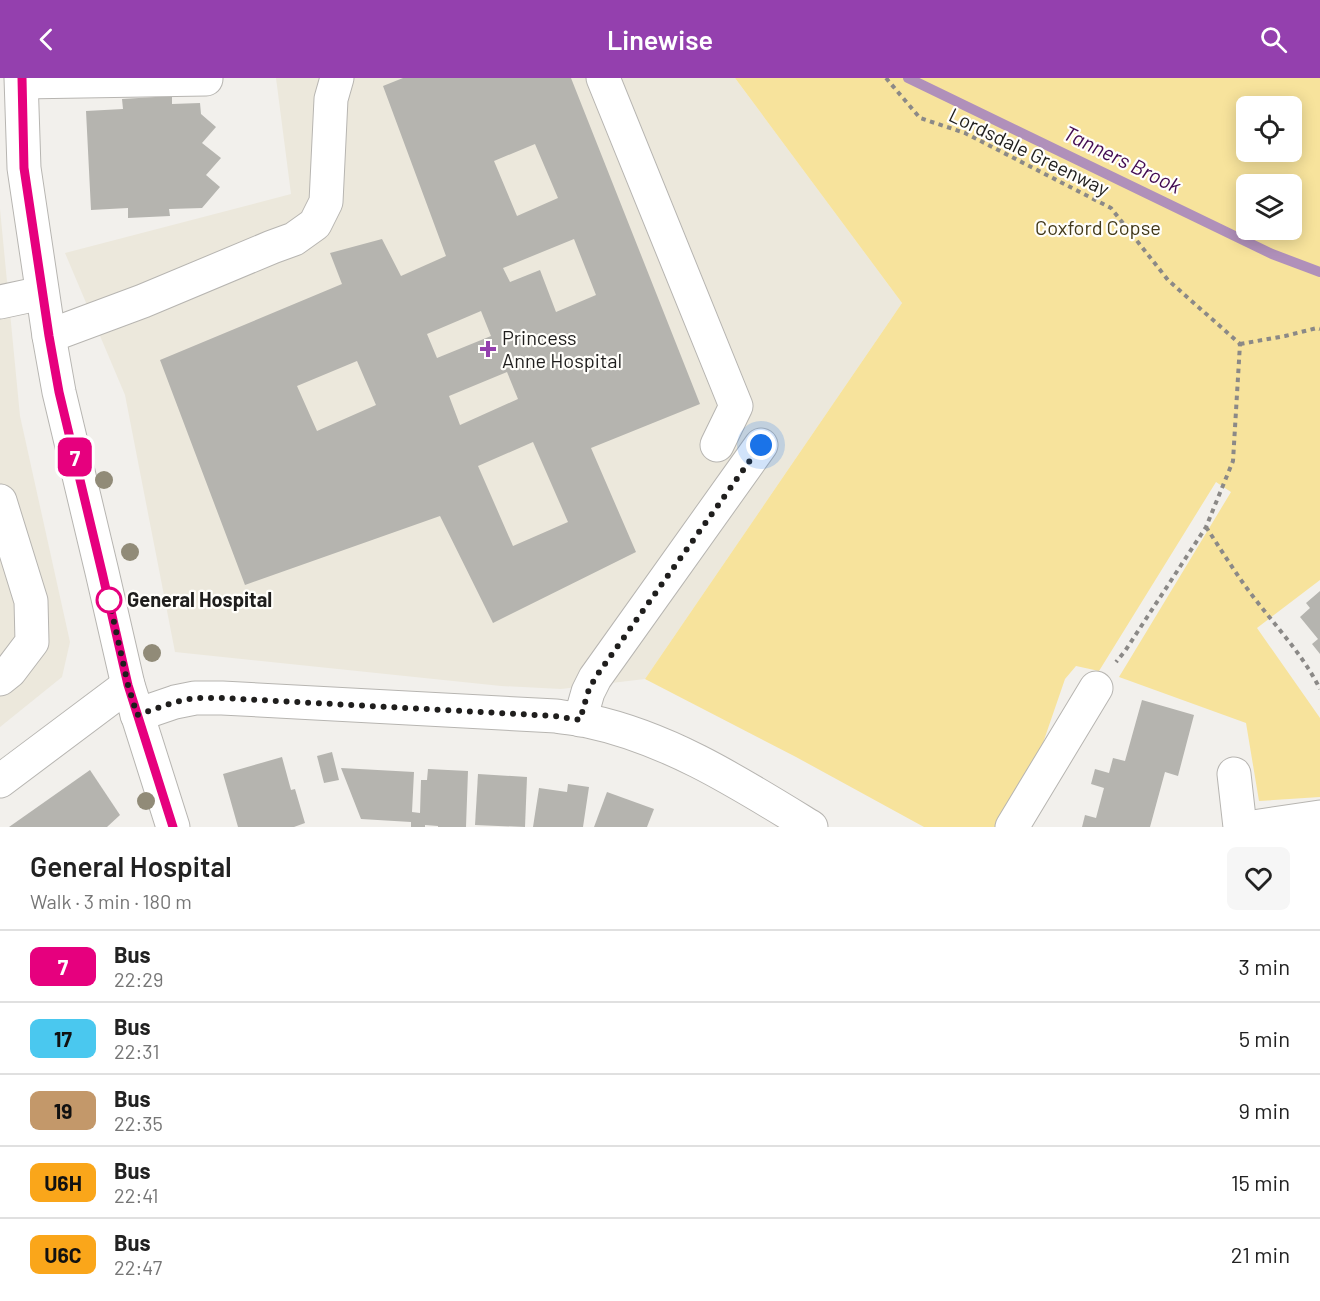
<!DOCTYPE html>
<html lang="en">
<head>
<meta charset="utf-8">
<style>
	:root { --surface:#fff; --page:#f6f6f6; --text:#222; --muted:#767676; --line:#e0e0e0; --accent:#9440ae }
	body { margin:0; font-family:Barlow,sans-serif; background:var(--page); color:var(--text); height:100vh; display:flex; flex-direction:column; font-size:22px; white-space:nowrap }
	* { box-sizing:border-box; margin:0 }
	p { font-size:20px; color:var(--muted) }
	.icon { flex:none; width:33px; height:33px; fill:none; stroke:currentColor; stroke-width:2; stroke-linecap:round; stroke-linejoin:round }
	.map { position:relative; height:749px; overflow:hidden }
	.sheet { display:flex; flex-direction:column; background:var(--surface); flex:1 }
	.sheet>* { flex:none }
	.badge { padding:0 12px; border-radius:9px; font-size:21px; line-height:39px }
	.buttons { position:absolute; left:1236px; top:18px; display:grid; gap:12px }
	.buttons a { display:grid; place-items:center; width:66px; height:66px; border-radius:9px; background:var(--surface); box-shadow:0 3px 15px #0003; font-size:30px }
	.you { position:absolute; width:30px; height:30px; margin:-15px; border:4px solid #fff; border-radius:50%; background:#1a73e8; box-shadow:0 0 0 9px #1a73e833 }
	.map>.badge { position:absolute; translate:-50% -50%; box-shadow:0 0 0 3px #fff }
	.round { display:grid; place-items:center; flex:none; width:63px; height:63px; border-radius:9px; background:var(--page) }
	.headline { display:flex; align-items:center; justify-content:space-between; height:102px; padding:0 30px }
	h1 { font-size:28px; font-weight:600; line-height:45px }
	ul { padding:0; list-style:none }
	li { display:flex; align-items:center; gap:18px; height:72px; padding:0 30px; border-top:2px solid var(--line) }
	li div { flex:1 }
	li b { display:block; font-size:22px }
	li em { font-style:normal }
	li .badge { min-width:66px; font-weight:700; text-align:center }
	header { display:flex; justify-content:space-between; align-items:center; height:78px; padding:0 30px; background:var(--accent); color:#fff; font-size:27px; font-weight:600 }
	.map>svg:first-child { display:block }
	.built { fill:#ece8dc }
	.green { fill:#f7e39c; fill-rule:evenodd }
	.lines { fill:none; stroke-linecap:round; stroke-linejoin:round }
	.stream { stroke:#b090ba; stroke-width:10 }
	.building { fill:#b5b4af; fill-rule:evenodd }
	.minor-casing { stroke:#b7b5b1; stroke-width:35 }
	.path { stroke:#8b8987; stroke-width:4; stroke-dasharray:4.5 4.5; stroke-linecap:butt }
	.minor { stroke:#fff; stroke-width:33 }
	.tree { fill:#918b78 }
	.line-casing { stroke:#fff; stroke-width:14 }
	.line { stroke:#e6007e; stroke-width:9 }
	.walk { stroke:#1f1e1d; stroke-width:6; stroke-dasharray:0 10.8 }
	.poi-dot { fill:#9440ae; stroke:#fffefa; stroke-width:2 }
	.stop-dot { fill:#fff; stroke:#e6007e; stroke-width:3 }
	.labels { text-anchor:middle; stroke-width:4.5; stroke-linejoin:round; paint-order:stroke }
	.street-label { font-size:20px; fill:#1f1e1d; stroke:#fffefa }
	.park-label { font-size:20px; fill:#423919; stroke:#fffefa }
	.poi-label { font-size:20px; fill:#1f1e1d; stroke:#fffefa; text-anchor:start }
	.stop-label { font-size:20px; font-weight:bold; fill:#1f1e1d; stroke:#fffefa; text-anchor:start }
	.water-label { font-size:21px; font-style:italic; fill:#420a51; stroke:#fffefa }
</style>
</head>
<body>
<header><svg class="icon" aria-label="back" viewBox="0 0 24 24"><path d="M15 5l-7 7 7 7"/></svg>Linewise<svg class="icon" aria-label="search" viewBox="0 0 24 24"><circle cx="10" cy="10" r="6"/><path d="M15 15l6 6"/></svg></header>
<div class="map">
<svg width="1320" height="749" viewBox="0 0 1320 749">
	<rect width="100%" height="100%" fill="#f2f0ec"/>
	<g class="built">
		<path d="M 276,0 L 735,0 L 902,225 L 645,601 L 561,611 L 501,608 L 175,574 L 125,317 L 65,175 L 291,116 Z"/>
		<path d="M 0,131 L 20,338 L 70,564 L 62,599 L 0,649 Z"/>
	</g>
	<path class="green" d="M 735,0 L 1320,0 L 1320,502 L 1257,550 L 1320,640 L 1320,719 L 1259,723 L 1246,645 L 1119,599 L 1231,414 L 1216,404 L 1099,593 L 1076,588 L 1065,601 L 1033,694 L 1000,749 L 924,749 L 796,679 L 645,601 L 902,225 ZM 1246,28 L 1292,28 L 1292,74 L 1246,74 ZM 1246,106 L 1292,106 L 1292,152 L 1246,152 Z"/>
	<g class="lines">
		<path class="stream" d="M 908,0 L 1272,176 L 1320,194"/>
	</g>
	<g class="building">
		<path d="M 403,0 L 571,0 L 700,326 L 591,370 L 636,474 L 493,545 L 440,438 L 245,507 L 160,282 L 342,206 L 330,175 L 382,161 L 401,198 L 446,178 L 383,8 ZM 535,66 L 558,120 L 517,138 L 494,83 ZM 574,161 L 596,217 L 556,234 L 540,192 L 510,204 L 503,190 ZM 481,233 L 491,258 L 437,280 L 427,256 ZM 357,283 L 376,327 L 317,353 L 297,308 ZM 507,294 L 518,321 L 460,347 L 449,318 ZM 533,364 L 568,444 L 513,468 L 478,388 Z"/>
		<path d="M 172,18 L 172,26 L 200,25 L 201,36 L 216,49 L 202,65 L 221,80 L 206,97 L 220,109 L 202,130 L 169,131 L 170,138 L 128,140 L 128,130 L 91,132 L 86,33 L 123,31 L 122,21 Z"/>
		<path d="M 1320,513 L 1320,576 L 1312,566 L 1318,561 L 1300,539 L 1310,530 L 1306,525 Z"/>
		<path d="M 1142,622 L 1194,637 L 1178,698 L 1165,694 L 1150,749 L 1082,749 L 1085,737 L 1096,740 L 1104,710 L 1091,706 L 1095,691 L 1109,695 L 1113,680 L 1125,683 Z"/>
		<path d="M 332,674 L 339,702 L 324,705 L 317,678 Z"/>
		<path d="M 282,679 L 291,712 L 295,711 L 305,745 L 294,749 L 238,749 L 223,696 Z"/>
		<path d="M 341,690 L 414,694 L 412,734 L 420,735 L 421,702 L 427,702 L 428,691 L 468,693 L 466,749 L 438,749 L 438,748 L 425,747 L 425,749 L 411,749 L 411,744 L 361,741 Z"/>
		<path d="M 90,692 L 120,737 L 107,749 L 9,749 Z"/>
		<path d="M 478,696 L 527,699 L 525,749 L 475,747 Z"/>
		<path d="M 568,706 L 589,709 L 583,749 L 533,749 L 539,710 L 567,714 Z"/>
		<path d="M 607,714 L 654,731 L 647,749 L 594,749 Z"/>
	</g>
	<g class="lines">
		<g class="minor-casing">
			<g id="minor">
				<path d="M 21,0 L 24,90 L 49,258 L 59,314 L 102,494 L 128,607 L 173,749"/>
				<path d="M 603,0 L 736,328 L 717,367"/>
				<path d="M 22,4 L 206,1"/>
				<path d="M 0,224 L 42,215"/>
				<path d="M 49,258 L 143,223 L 272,169 L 294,161 L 315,146 L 326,124 L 331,21 L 337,0"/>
				<path d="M 0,423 L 31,523 L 32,564 L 10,593 L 0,601"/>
				<path d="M 137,637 L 175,624 L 195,620 L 222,620 L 556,638 C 566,640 577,640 588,643 C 669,660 741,706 811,749"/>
				<path d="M 580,642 L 588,614 L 595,600 L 761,367"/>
				<path d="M 1234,696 L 1240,749"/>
				<path d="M 0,703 L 128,607"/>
				<path d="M 1012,749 L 1096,610"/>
				<path d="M 1253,749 L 1320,739"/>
			</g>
		</g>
		<g class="path">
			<path d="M 886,0 L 920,40 L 965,55 L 1111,130 L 1168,202 L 1240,266 L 1233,383 L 1206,449 L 1125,573 L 1116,584"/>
			<path d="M 1240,266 L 1285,258 L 1317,250 L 1320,251"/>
			<path d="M 1206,449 C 1222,473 1237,498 1255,521 C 1278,551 1303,577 1320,611"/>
		</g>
		<use href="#minor" class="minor"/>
	</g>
	<g class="tree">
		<circle cx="104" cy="402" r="9"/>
		<circle cx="130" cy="474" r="9"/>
		<circle cx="152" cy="575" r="9"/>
		<circle cx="146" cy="723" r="9"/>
	</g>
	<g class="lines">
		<g class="line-casing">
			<path id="line" d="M 22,0 L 24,90 L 49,258 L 59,314 L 102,494 L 128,607 L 173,749"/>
		</g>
		<use href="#line" class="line"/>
		<path class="walk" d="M 109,522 L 108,517 L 128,607 L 137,637 L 175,624 L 195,620 L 222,620 L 555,638 L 580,642 L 588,614 L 595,600 L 761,367"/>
	</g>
	<path class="poi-dot" d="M485 262h6v6h6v6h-6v6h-6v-6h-6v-6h6z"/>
	<circle class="stop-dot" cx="109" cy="522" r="12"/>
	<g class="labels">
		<g class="street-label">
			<text transform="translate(1029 74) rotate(26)" y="7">Lordsdale Greenway</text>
		</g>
		<g class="park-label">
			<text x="1098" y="157">Coxford Copse</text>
		</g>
		<g class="poi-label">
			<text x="502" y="267">Princess<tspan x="502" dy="23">Anne Hospital</tspan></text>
		</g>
		<g class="stop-label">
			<text x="127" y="529">General Hospital</text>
		</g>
		<g class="water-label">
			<text transform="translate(1122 82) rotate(26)" y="7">Tanners Brook</text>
		</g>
	</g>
</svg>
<div class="buttons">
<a><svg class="icon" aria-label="locate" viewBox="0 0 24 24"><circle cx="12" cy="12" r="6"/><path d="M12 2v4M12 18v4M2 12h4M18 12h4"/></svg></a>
<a><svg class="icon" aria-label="layers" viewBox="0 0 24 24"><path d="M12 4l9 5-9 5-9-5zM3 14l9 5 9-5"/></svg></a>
</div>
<div class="you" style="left:761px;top:367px"></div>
<b class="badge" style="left:75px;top:379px;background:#e6007e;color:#fff">7</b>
</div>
<section class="sheet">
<div class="headline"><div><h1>General Hospital</h1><p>Walk · 3 min · 180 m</p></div><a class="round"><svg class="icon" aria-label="heart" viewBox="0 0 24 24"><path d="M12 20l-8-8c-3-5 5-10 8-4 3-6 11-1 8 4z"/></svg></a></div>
<ul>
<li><span class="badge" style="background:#e6007e;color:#fff">7</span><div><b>Bus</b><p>22:29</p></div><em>3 min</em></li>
<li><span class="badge" style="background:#4ac8ef;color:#111">17</span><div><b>Bus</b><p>22:31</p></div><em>5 min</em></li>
<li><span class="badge" style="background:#c3986a;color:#111">19</span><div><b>Bus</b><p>22:35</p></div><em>9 min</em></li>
<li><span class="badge" style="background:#faa61a;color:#111">U6H</span><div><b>Bus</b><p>22:41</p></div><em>15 min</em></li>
<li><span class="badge" style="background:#faa61a;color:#111">U6C</span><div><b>Bus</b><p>22:47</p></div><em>21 min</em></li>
</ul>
</section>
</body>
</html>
